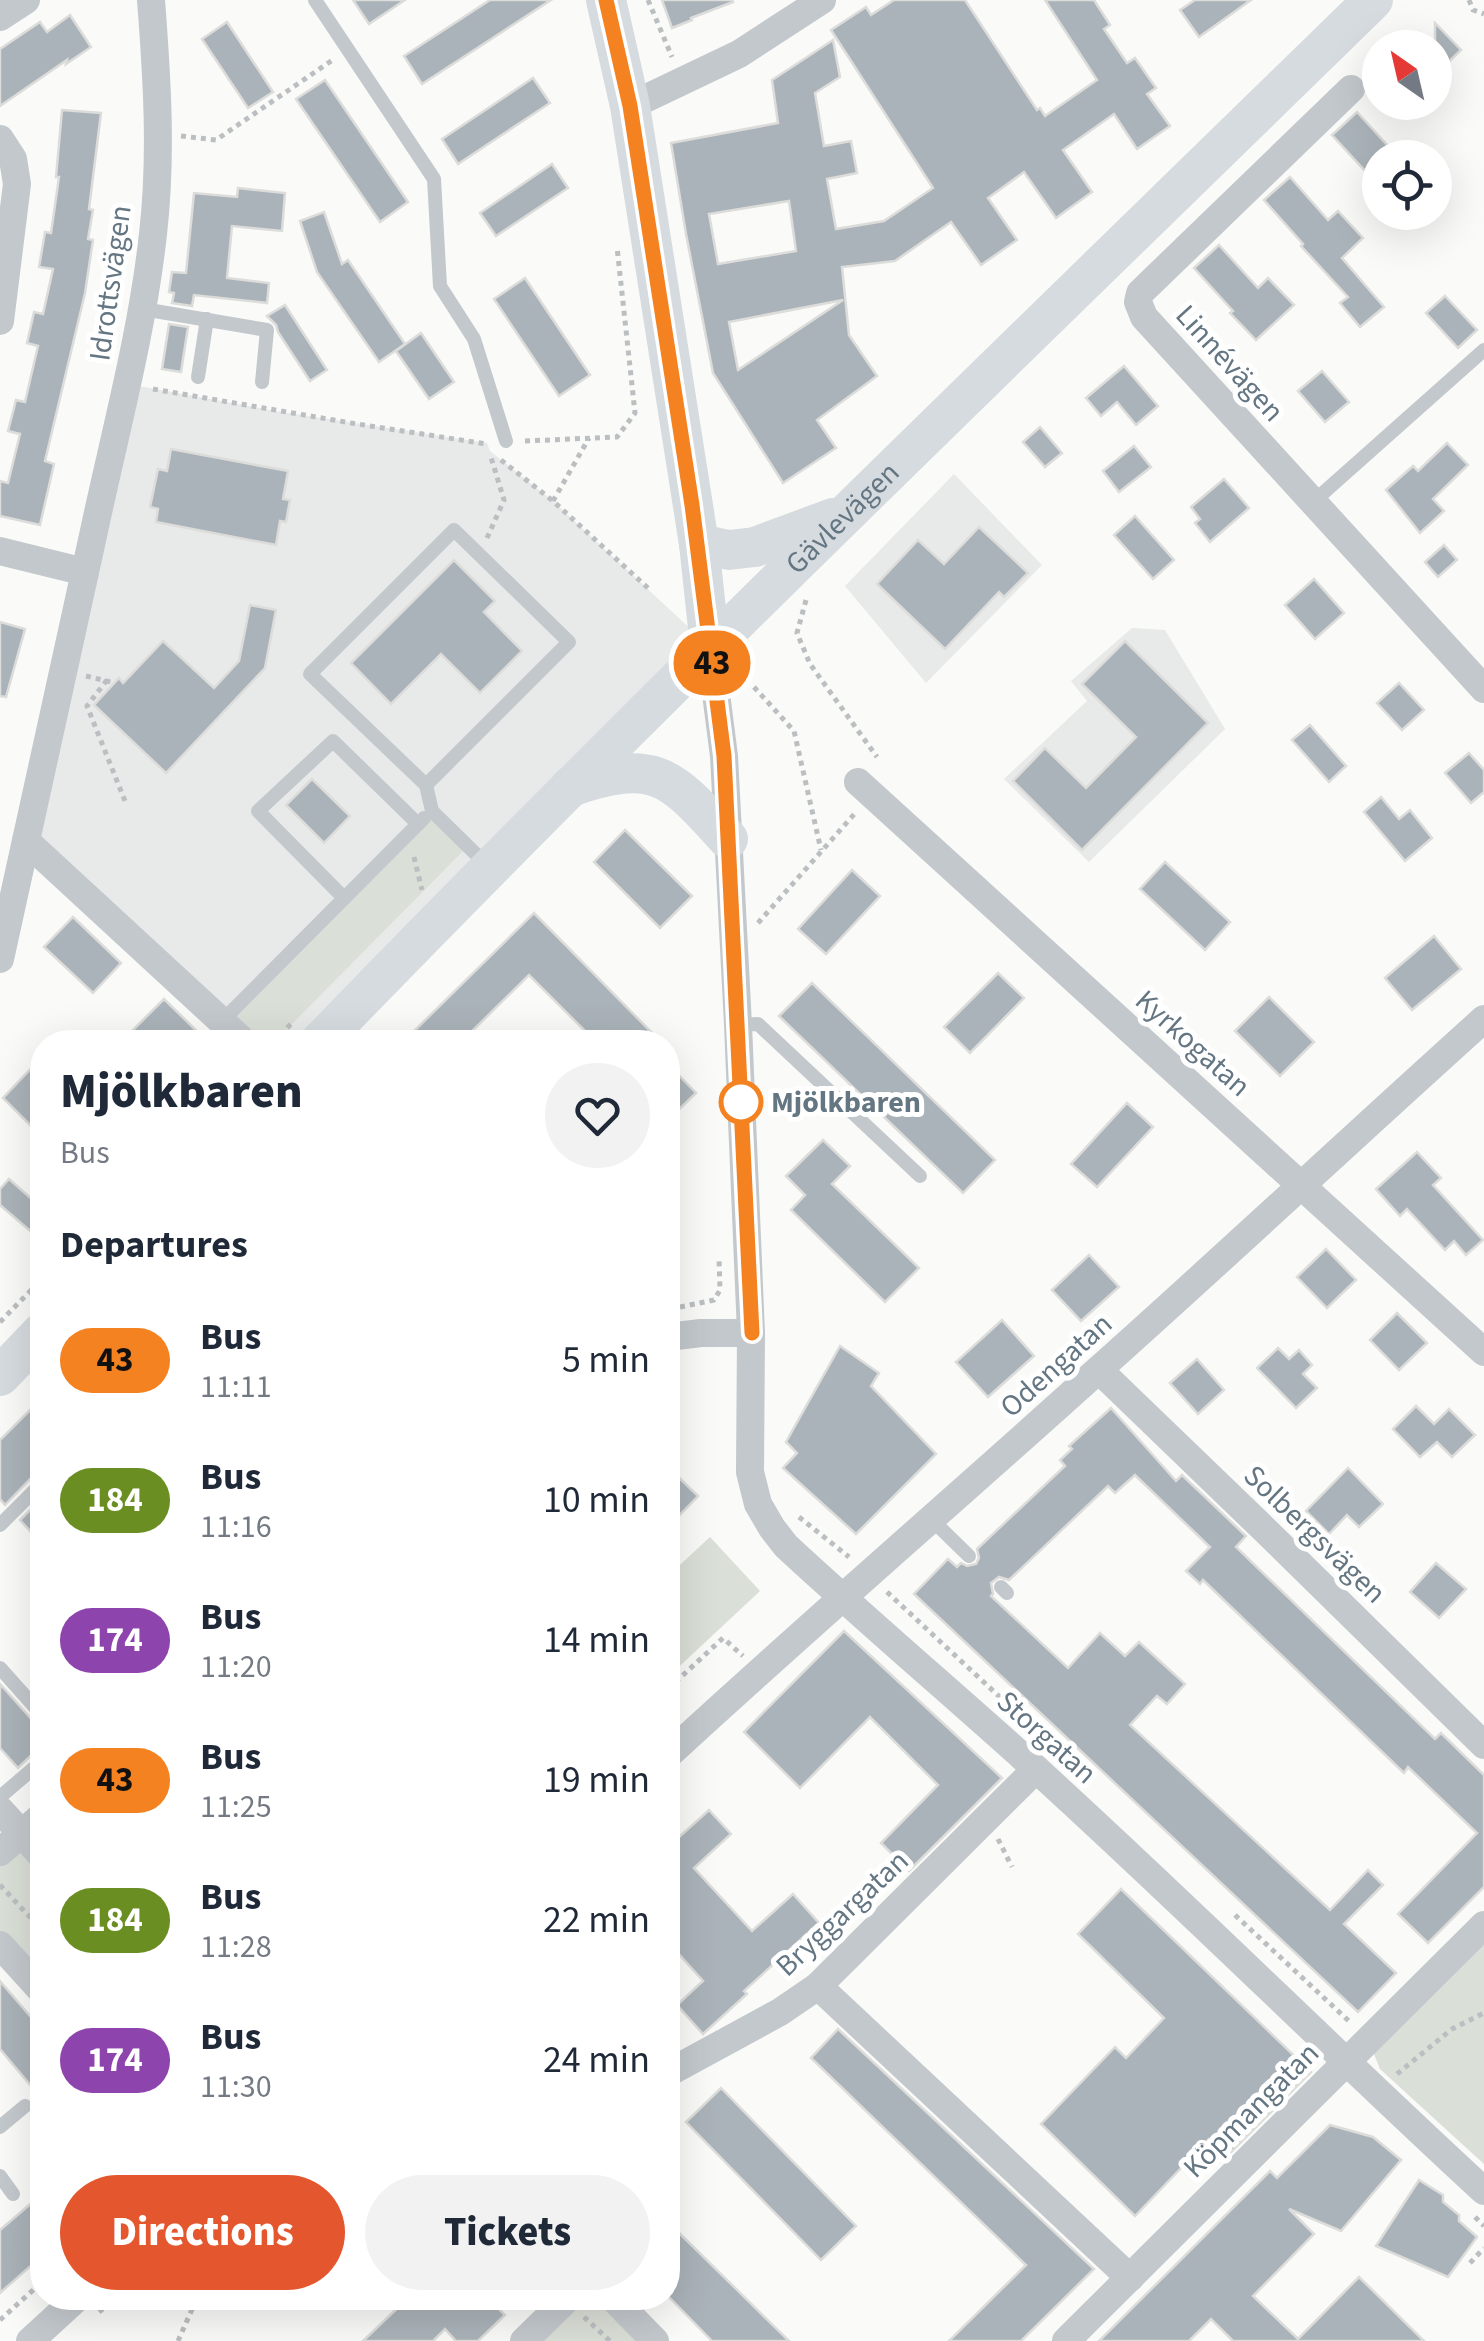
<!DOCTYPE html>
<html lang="en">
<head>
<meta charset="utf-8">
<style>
	:root { --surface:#fff; --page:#f2f2f3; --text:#1f2937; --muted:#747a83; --accent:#e4572e }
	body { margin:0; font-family:"Source Sans 3",sans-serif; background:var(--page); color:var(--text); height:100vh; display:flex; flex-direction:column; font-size:38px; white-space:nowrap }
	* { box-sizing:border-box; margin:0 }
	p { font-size:32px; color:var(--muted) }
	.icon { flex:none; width:55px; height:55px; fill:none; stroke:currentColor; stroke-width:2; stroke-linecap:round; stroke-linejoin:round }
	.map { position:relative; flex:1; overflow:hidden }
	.side { position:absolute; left:30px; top:1030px; width:650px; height:1280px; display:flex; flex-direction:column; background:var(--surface); border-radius:40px; box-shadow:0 10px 40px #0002 }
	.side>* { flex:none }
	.badge { padding:0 20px; border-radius:32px; font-size:35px; line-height:65px }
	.needle { width:65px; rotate:326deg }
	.fabs { position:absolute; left:1362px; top:30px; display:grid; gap:20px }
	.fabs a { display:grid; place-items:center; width:90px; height:90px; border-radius:50%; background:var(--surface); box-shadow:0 10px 40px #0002; font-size:50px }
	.map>.badge { position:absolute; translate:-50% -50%; box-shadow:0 0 0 5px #fff }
	h2 { padding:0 30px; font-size:38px; line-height:90px }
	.round { display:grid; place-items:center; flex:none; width:105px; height:105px; border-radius:52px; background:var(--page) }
	.headline { display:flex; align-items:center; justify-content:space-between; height:170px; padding:0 30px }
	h1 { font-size:48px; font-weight:800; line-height:75px }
	.primary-button { display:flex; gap:20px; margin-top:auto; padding:20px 30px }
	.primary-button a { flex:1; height:115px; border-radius:60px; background:var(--accent); color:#fff; font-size:40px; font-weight:800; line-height:115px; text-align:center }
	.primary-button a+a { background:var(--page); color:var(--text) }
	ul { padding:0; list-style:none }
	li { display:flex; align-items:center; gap:30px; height:140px; padding:0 30px }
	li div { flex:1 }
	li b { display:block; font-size:38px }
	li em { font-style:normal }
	li .badge { min-width:110px; font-weight:700; text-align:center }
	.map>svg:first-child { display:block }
	.built { fill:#e8e9e9 }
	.green { fill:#dadfd7 }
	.building { fill:#aab3b9; stroke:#dcdcda; stroke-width:2.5; fill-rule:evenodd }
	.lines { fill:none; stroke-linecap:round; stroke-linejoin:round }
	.path { stroke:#bbbfc2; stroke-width:5; stroke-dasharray:5 5; stroke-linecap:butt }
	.service { stroke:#c3c8cc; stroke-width:14 }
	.minor { stroke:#c3c8cc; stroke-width:28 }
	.secondary { stroke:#d6dbdf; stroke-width:40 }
	.line-casing { stroke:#fff; stroke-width:22 }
	.line { stroke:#f58220; stroke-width:15 }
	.stop-dot { fill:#fff; stroke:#f58220; stroke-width:5 }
	.labels { text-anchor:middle; stroke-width:10; stroke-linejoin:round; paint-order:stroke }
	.street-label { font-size:30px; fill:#657683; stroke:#fff }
	.stop-label { font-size:30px; font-weight:bold; fill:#657683; stroke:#fff; text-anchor:start }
</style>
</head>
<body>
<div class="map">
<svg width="1484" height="2341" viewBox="0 0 1484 2341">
	<rect width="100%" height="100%" fill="#fafaf8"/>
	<g class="built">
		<path d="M 128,384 L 276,411 L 487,443 L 490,451 L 553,501 L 710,647 L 320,1042 L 244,1042 L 26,841 Z"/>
		<path d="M 954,474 L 1042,565 L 926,683 L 845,586 Z"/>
		<path d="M 1132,628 L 1165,630 L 1225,729 L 1089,862 L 1004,779 L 1087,701 L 1071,681 Z"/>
	</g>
	<g class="green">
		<path d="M 432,811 L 468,846 L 274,1042 L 244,1042 L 221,1022 Z"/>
		<path d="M 710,1537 L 760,1591 L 668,1677 L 668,1576 Z"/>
		<path d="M 22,1833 L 42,1855 L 42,1991 L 0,1945 L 0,1852 Z"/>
		<path d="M 1484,1925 L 1484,2164 L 1380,2069 L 1368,2039 Z"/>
		<path d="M 568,2298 L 613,2298 L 655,2341 L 524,2341 Z"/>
	</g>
	<g class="building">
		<path d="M 353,0 L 405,0 L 369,24 Z"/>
		<path d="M 490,0 L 551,0 L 422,84 L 404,56 Z"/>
		<path d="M 662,0 L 732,0 L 733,2 L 691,18 L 692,20 L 672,28 Z"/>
		<path d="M 894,0 L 965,0 L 1037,110 L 1040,108 L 1045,116 L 1097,80 L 1045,0 L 1094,0 L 1110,25 L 1104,29 L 1127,63 L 1135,58 L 1156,88 L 1147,94 L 1170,126 L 1137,149 L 1114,114 L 1063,150 L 1092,192 L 1056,218 L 1024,172 L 988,198 L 1017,240 L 981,265 L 951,222 L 895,261 L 842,267 L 849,335 L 877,376 L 817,420 L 836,448 L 783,483 L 713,373 L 686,234 L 671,143 L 778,123 L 772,80 L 833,40 L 840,77 L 815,93 L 824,146 L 851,141 L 857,173 L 827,179 L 836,229 L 884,221 L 933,188 L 831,30 L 866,7 L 871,15 ZM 789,201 L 796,251 L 718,264 L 709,214 ZM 843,300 L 738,370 L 729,322 Z"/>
		<path d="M 1195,0 L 1251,0 L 1199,37 L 1180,10 Z"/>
		<path d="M 70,15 L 91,47 L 66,64 L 67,60 L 0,106 L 0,49 L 40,22 L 47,32 Z"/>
		<path d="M 227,22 L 273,92 L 248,108 L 202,39 Z"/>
		<path d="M 1435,23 L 1461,50 L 1435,75 Z"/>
		<path d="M 533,78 L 550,103 L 458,164 L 442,139 Z"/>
		<path d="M 325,80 L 408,202 L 380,222 L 296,99 Z"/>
		<path d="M 62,110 L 101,113 L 89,209 L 93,210 L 88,239 L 93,240 L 85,293 L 45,461 L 54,464 L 40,525 L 0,516 L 0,481 L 8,483 L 20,434 L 8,431 L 16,400 L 25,402 L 38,346 L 27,343 L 34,312 L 43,314 L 53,269 L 39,267 L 45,232 L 51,233 L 59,177 L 56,177 Z"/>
		<path d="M 1357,112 L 1399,158 L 1380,158 L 1380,187 L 1332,135 Z"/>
		<path d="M 552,164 L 568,188 L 496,236 L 480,213 Z"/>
		<path d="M 1290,177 L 1328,220 L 1338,211 L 1363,238 L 1342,258 L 1384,307 L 1360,327 L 1340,303 L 1348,297 L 1301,246 L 1303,244 L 1264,200 Z"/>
		<path d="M 238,188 L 285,193 L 282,231 L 232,226 L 227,278 L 269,283 L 267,303 L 194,295 L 192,306 L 172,303 L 174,293 L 169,292 L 172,272 L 186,273 L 194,193 L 237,197 Z"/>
		<path d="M 324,212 L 342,264 L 348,260 L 405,344 L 379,362 L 317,272 L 300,221 Z"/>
		<path d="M 1219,245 L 1258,288 L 1268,278 L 1294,305 L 1256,340 L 1230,313 L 1233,311 L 1194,268 Z"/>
		<path d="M 525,278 L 590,375 L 559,396 L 494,299 Z"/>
		<path d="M 1445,296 L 1477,330 L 1458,348 L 1426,313 Z"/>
		<path d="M 285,305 L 327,370 L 310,381 L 278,332 L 276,325 L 267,316 Z"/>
		<path d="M 169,324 L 188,327 L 181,372 L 162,369 Z"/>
		<path d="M 421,333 L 454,382 L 429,399 L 396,351 Z"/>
		<path d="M 1124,366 L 1158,406 L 1136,425 L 1117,402 L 1101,416 L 1086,398 Z"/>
		<path d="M 1322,371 L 1349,402 L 1325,422 L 1298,391 Z"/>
		<path d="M 1040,427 L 1062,453 L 1045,467 L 1023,442 Z"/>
		<path d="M 1447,443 L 1468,465 L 1433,499 L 1444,511 L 1420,533 L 1386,490 L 1413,466 L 1418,471 Z"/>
		<path d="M 1134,446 L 1151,467 L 1119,492 L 1103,471 Z"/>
		<path d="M 171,449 L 288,471 L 283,499 L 290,500 L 286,522 L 280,521 L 276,545 L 156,522 L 158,509 L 150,507 L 158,469 L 167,471 Z"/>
		<path d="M 1224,479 L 1249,508 L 1210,542 L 1195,523 L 1200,519 L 1191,507 Z"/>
		<path d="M 1135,516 L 1174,560 L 1153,579 L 1114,535 Z"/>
		<path d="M 979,527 L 1028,573 L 1004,597 L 999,592 L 945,649 L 877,584 L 918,540 L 944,564 Z"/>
		<path d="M 1444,545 L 1457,560 L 1438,577 L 1425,562 Z"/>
		<path d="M 454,560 L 495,601 L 484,612 L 522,651 L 480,693 L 441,654 L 391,704 L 351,663 Z"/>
		<path d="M 1314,579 L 1344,613 L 1315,639 L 1285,605 Z"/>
		<path d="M 250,605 L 276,610 L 265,668 L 166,773 L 94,705 L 119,678 L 123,683 L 163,641 L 214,688 L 239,661 Z"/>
		<path d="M 0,622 L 25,629 L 6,697 L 0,696 Z"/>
		<path d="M 1125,641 L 1208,723 L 1082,850 L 1013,781 L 1045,748 L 1086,788 L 1136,737 L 1082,684 Z"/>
		<path d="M 1399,683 L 1424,710 L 1402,730 L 1377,703 Z"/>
		<path d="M 1310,725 L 1346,766 L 1329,782 L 1292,740 Z"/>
		<path d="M 1469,753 L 1484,770 L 1484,792 L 1471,803 L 1445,773 Z"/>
		<path d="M 312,779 L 350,816 L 324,843 L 286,805 Z"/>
		<path d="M 1381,797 L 1399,819 L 1410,810 L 1432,838 L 1405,861 L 1364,812 Z"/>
		<path d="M 625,830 L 692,896 L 660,928 L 594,862 Z"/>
		<path d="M 1165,862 L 1230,922 L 1205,950 L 1140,889 Z"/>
		<path d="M 852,870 L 880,896 L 826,954 L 798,929 Z"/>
		<path d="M 534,913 L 661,1042 L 596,1042 L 529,975 L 461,1042 L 403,1042 Z"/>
		<path d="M 73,917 L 121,963 L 93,993 L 44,947 Z"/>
		<path d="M 1434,936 L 1461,969 L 1412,1010 L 1385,978 Z"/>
		<path d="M 998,973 L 1024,998 L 970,1053 L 944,1027 Z"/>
		<path d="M 812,983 L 995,1160 L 963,1193 L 779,1016 Z"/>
		<path d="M 1269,997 L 1314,1042 L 1280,1076 L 1235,1031 Z"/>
		<path d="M 164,999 L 208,1042 L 121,1042 Z"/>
		<path d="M 42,1057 L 42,1137 L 3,1098 Z"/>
		<path d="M 668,1064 L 696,1093 L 668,1120 Z"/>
		<path d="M 1127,1103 L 1153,1127 L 1097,1187 L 1071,1164 Z"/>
		<path d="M 823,1140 L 850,1166 L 832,1184 L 919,1268 L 885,1302 L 791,1210 L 805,1195 L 786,1176 Z"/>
		<path d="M 1417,1152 L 1441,1178 L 1433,1185 L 1483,1240 L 1466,1255 L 1454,1241 L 1445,1250 L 1407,1209 L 1400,1216 L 1376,1189 Z"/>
		<path d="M 9,1179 L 42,1208 L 42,1241 L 0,1205 L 0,1189 Z"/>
		<path d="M 1326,1249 L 1356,1280 L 1327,1308 L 1297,1277 Z"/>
		<path d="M 1089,1255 L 1119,1287 L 1081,1321 L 1052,1290 Z"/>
		<path d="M 1397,1313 L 1427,1343 L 1399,1370 L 1370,1340 Z"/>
		<path d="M 1002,1320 L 1034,1356 L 988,1397 L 956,1362 Z"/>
		<path d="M 840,1346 L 879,1373 L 871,1386 L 936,1454 L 856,1534 L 783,1468 L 797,1453 L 786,1442 Z"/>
		<path d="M 1278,1348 L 1289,1359 L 1299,1350 L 1312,1365 L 1303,1374 L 1317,1388 L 1296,1408 L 1257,1368 Z"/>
		<path d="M 1197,1359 L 1224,1390 L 1198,1414 L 1170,1383 Z"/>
		<path d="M 42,1398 L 42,1473 L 34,1475 L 5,1505 L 0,1499 L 0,1440 Z"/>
		<path d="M 1416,1406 L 1434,1424 L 1449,1409 L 1475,1435 L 1452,1457 L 1437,1442 L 1420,1457 L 1393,1429 Z"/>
		<path d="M 1111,1408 L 1176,1481 L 1182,1475 L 1246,1536 L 1236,1547 L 1435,1739 L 1441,1733 L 1484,1775 L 1484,1887 L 1428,1943 L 1398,1914 L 1477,1833 L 1408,1767 L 1404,1773 L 1203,1580 L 1200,1584 L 1186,1571 L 1210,1547 L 1135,1475 L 1115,1493 L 1108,1486 L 1009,1580 L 999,1577 L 991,1583 L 993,1594 L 991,1596 L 1068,1668 L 1100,1633 L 1125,1656 L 1139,1642 L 1185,1684 L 1167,1704 L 1157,1696 L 1130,1725 L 1330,1910 L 1368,1870 L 1383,1885 L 1344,1924 L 1396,1973 L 1358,2012 L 914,1594 L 948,1559 L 957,1567 L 961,1563 L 967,1566 L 976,1564 L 979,1558 L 977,1549 L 1065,1466 L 1060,1460 L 1072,1449 L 1069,1446 Z"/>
		<path d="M 668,1467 L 698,1496 L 668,1527 Z"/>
		<path d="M 1348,1468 L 1383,1504 L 1359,1527 L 1347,1515 L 1329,1534 L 1306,1511 Z"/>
		<path d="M 42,1498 L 42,1544 L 20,1520 Z"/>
		<path d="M 1436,1563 L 1466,1589 L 1439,1618 L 1410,1592 Z"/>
		<path d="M 844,1631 L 1002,1778 L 909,1871 L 881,1843 L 938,1785 L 870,1717 L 800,1788 L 744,1732 Z"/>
		<path d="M 0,1684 L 34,1722 L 42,1725 L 42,1745 L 18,1768 L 0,1748 Z"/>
		<path d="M 709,1810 L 731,1834 L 694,1868 L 752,1931 L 793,1894 L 819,1923 L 744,1991 L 747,1994 L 703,2034 L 677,2005 L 703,1981 L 668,1942 L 668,1847 Z"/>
		<path d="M 1121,1889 L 1311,2072 L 1227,2156 L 1209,2139 L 1135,2216 L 1041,2124 L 1115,2047 L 1126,2058 L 1164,2018 L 1078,1934 Z"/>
		<path d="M 0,1981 L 42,2030 L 42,2099 L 0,2049 Z"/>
		<path d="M 838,2029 L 1094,2269 L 1021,2341 L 949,2341 L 1026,2265 L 811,2058 Z"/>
		<path d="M 721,2088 L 856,2226 L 821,2260 L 686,2122 Z"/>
		<path d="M 1330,2125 L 1373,2137 L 1401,2160 L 1341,2231 L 1289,2209 L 1314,2234 L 1253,2296 L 1298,2339 L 1359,2277 L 1424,2341 L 1233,2341 L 1211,2319 L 1189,2341 L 1099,2341 L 1270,2171 L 1277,2178 Z"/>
		<path d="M 1419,2180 L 1443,2195 L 1443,2202 L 1459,2215 L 1459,2221 L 1477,2237 L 1448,2277 L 1376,2246 Z"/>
		<path d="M 42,2194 L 42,2256 L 0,2293 L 0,2230 Z"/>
		<path d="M 668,2222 L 789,2341 L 712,2341 L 668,2296 Z"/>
		<path d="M 408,2298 L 488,2298 L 505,2315 L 478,2341 L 456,2341 L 445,2329 L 433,2341 L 363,2341 Z"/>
	</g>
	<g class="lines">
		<g class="path">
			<path d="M 648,0 L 672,57"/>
			<path d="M 1469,0 L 1473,10 L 1484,14"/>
			<path d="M 181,136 L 216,140 L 334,59"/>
			<path d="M 153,389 L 351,423 L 487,444"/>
			<path d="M 525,441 L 617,437 L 635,413 L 617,247"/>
			<path d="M 501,460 L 553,501 L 649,589"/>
			<path d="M 553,501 L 589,438"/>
			<path d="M 487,538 L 504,500 L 490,454"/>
			<path d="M 806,600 L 797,633 L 810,664 L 877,757"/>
			<path d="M 86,676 L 111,682"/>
			<path d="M 107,680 L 87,706 L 125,801"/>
			<path d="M 754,687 L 794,731 L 821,850"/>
			<path d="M 414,857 L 422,890"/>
			<path d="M 758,923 L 857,811"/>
			<path d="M 273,1042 L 292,1023"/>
			<path d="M 680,1307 L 714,1300 L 720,1290 L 719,1257"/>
			<path d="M 0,1322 L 42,1279"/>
			<path d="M 799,1517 L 849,1557"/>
			<path d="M 887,1592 L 1018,1714"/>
			<path d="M 668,1689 L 723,1638 L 743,1656"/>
			<path d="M 998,1839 L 1012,1867"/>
			<path d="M 0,1885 L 42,1930"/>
			<path d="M 1235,1915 L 1351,2023"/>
			<path d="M 1397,2074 L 1452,2029 L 1484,2013"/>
			<path d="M 1475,2217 L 1484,2226"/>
			<path d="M 1470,2263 L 1484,2248"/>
			<path d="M 99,2312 L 116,2298"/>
			<path d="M 584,2317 L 610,2341"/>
			<path d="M 0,2320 L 42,2282"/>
			<path d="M 178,2341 L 197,2298"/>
		</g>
		<g class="service">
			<path d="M 315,0 L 434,179 L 440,286 L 474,339 L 506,441"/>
			<path d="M 143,309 L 267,330 L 262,382"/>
			<path d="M 198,377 L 207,319"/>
			<path d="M 1313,502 L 1484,350"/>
			<path d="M 426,785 L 310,674 L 454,530 L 569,642 L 426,785 L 432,811 L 489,867"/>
			<path d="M 344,898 L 258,811 L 333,741 L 418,824"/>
			<path d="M 221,1022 L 424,818"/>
			<path d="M 738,1025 L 758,1024 L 920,1176"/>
			<path d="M 931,1519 L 969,1556"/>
			<path d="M 0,1525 L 42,1483"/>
			<path d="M 42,1582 L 38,1585 L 42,1590"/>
			<path d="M 1001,1587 L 1007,1593"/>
			<path d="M 0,1668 L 42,1715"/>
			<path d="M 0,1797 L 42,1761"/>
			<path d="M 0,2127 L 25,2106"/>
			<path d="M 0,2176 L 13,2194"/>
		</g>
		<g class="minor">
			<path d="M 0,17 L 26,0"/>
			<path d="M 1351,89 L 1140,293 L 1138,302 L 1144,317 L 1484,689"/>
			<path d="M 630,106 L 739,54 L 822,0"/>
			<path d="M 0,139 L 13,159 L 17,184 L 0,321"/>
			<path d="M 0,551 L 85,572"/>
			<path d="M 710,647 L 724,756 L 738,1025 L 751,1333 L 750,1472 L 758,1504 L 772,1528 L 786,1546 C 868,1622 953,1694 1036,1769 C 1188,1907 1333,2052 1484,2191"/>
			<path d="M 858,782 L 1484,1352"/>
			<path d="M 26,841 L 244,1042"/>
			<path d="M 0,959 C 31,816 63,674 94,531 C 115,432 142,335 153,234 C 162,156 157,78 151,0"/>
			<path d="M 668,1337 L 701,1333 L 751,1333"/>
			<path d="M 1099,1370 L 1267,1532 L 1484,1745"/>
			<path d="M 668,1755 C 809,1625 954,1500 1097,1371 C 1227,1255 1354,1136 1484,1019"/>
			<path d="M 0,1810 L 42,1856"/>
			<path d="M 0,1852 L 42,1816"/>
			<path d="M 0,1945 L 42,1991"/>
			<path d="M 818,1986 L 1130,2278"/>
			<path d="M 668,2073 L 780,2012 L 818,1986 L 1036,1769"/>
			<path d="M 613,2298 L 655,2341"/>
			<path d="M 30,2341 L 77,2298"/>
			<path d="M 524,2341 L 568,2298"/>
			<path d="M 1066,2341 L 1484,1925"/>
		</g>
		<g class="secondary">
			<path d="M 606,0 L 630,106 L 699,544 L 710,647"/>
			<path d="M 699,544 L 729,550 L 755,547 L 833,518"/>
			<path d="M 570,787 C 657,757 671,777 728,839"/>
			<path id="s1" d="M 320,1042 C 663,687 1020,345 1373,0"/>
			<path d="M 0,1376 L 42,1332"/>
		</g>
	</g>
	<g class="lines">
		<g class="line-casing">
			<path id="line" d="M 606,0 L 630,106 L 692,505 L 724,756 L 752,1333"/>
		</g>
		<use href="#line" class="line"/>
	</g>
	<circle class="stop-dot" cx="741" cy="1102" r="20"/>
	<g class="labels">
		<g class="street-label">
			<text transform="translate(110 283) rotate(-82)" y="10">Idrottsvägen</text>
			<text transform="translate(1230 363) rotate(48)" y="10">Linnévägen</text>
			<text dy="10" stroke="none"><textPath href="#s1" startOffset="740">Gävlevägen</textPath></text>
			<text transform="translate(1193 1043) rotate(42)" y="10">Kyrkogatan</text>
			<text transform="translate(1056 1365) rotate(-42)" y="10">Odengatan</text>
			<text transform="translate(1315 1534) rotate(44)" y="10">Solbergsvägen</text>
			<text transform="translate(1047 1737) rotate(42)" y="10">Storgatan</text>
			<text transform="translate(842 1913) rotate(-43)" y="10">Bryggargatan</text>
			<text transform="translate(1251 2110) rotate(-45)" y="10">Köpmangatan</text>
		</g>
		<g class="stop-label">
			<text x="771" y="1112">Mjölkbaren</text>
		</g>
	</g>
</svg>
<div class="fabs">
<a><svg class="needle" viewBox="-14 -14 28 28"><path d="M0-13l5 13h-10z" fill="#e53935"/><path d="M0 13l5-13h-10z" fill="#747a83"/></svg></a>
<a><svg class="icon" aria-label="locate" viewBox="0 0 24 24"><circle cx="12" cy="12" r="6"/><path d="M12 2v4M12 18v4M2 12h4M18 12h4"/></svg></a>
</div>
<b class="badge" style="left:712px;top:663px;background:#f58220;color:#111">43</b>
<section class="side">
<div class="headline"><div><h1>Mjölkbaren</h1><p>Bus</p></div><a class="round"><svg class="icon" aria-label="heart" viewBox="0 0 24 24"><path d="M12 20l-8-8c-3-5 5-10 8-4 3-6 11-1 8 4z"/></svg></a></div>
<h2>Departures</h2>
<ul>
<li><span class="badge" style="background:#f58220;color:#111">43</span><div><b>Bus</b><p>11:11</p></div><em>5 min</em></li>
<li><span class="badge" style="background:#6b8e23;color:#fff">184</span><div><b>Bus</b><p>11:16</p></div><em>10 min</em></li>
<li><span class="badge" style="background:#8e44ad;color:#fff">174</span><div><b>Bus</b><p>11:20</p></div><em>14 min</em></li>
<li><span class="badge" style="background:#f58220;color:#111">43</span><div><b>Bus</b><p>11:25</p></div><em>19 min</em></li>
<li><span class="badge" style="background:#6b8e23;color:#fff">184</span><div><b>Bus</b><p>11:28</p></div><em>22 min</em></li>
<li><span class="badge" style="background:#8e44ad;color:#fff">174</span><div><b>Bus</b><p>11:30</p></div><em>24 min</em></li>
</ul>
<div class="primary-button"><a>Directions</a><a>Tickets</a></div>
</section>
</div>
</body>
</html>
